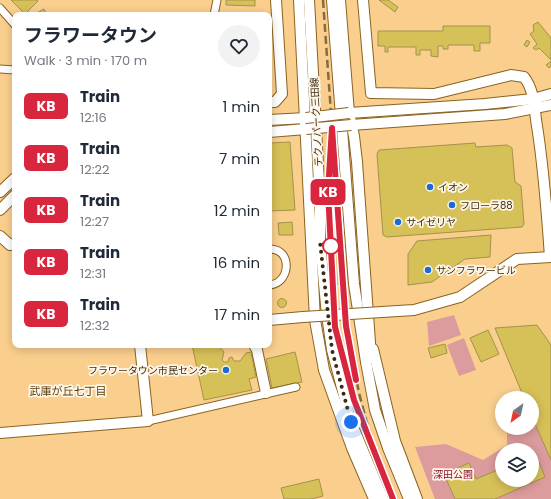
<!DOCTYPE html>
<html lang="en">
<head>
<meta charset="utf-8">
<style>
	:root { --surface:#fff; --page:#f2f2f3; --text:#1f2937; --muted:#747a83 }
	body { margin:0; font-family:Poppins,"Noto Sans JP",sans-serif; background:var(--page); color:var(--text); height:100vh; display:flex; flex-direction:column; font-size:15px; white-space:nowrap }
	* { box-sizing:border-box; margin:0 }
	p { font-size:13px; color:var(--muted) }
	.icon { flex:none; width:22px; height:22px; fill:none; stroke:currentColor; stroke-width:2; stroke-linecap:round; stroke-linejoin:round }
	.map { position:relative; flex:1; overflow:hidden }
	.sheet { position:absolute; left:12px; top:12px; width:260px; height:336px; display:flex; flex-direction:column; background:var(--surface); border-radius:8px; box-shadow:0 2px 10px #0003 }
	.sheet>* { flex:none }
	.badge { padding:0 8px; border-radius:6px; font-size:14px; line-height:26px }
	.needle { width:26px; rotate:213deg }
	.controls { position:absolute; left:495px; top:391px; display:grid; gap:8px }
	.controls a { display:grid; place-items:center; width:44px; height:44px; border-radius:50%; background:var(--surface); box-shadow:0 2px 10px #0003; font-size:20px }
	.you { position:absolute; width:20px; height:20px; margin:-10px; border:3px solid #fff; border-radius:50%; background:#1a73e8; box-shadow:0 0 0 6px #1a73e833 }
	.map>.badge { position:absolute; translate:-50% -50%; box-shadow:0 0 0 2px #fff }
	.round { display:grid; place-items:center; flex:none; width:42px; height:42px; border-radius:21px; background:var(--page) }
	.head { display:flex; align-items:center; justify-content:space-between; height:68px; padding:0 12px }
	h1 { font-size:19px; font-weight:700; line-height:30px }
	ul { padding:0; list-style:none }
	li { display:flex; align-items:center; gap:12px; height:52px; padding:0 12px }
	li div { flex:1 }
	li b { display:block; font-size:15px }
	li em { font-style:normal }
	li .badge { min-width:44px; font-weight:700; text-align:center }
	.map>svg:first-child { display:block }
	.green { fill:#dc9b9d; fill-rule:evenodd }
	.building { fill:#d6c058; stroke:#a3934b }
	.lines { fill:none; stroke-linecap:round; stroke-linejoin:round }
	.street-casing { stroke:#8a6321; stroke-width:9 }
	.secondary-casing { stroke:#8a6321; stroke-width:12 }
	.street { stroke:#fff; stroke-width:7 }
	.secondary { stroke:#fff; stroke-width:10 }
	.rail { stroke:#856b41; stroke-width:2.5; stroke-dasharray:8 4; stroke-linecap:butt }
	.secondary-bridge-casing { stroke:#8a6321; stroke-width:12; stroke-linecap:butt }
	.secondary-bridge { stroke:#fff; stroke-width:10 }
	.line-casing { stroke:#fff; stroke-width:9 }
	.line { stroke:#d7263d; stroke-width:6 }
	.walk { stroke:#3b2b10; stroke-width:4; stroke-dasharray:0 7.2 }
	.poi-dot { fill:#186cd6; stroke:#fff6ea; stroke-width:1.5 }
	.stop-dot { fill:#fff; stroke:#d7263d; stroke-width:2 }
	.labels { text-anchor:middle; stroke-width:3.5; stroke-linejoin:round; paint-order:stroke }
	.street-label { font-size:10px; fill:#3b2b10; stroke:#fff6ea }
	.poi-label { font-size:10px; fill:#3b2b10; stroke:#fff6ea; text-anchor:start }
	.park-label { font-size:10px; fill:#8e122c; stroke:#fff6ea }
	.neighbourhood-label { font-size:11px; fill:#5c3f0a; stroke:#fff6ea }
</style>
</head>
<body>
<div class="map">
<svg width="551" height="499" viewBox="0 0 551 499">
	<rect width="100%" height="100%" fill="#facf8e"/>
	<g class="green">
		<path d="M 454,315 L 461,335 L 429,346 L 427,322 Z"/>
		<path d="M 464,338 L 476,370 L 459,376 L 447,345 Z"/>
		<path d="M 551,401 L 551,499 L 435,499 L 415,447 L 446,444 L 483,460 L 507,445 L 507,428 L 532,428 L 532,403 ZM 502,450 L 532,450 L 532,480 L 502,480 Z"/>
	</g>
	<g class="building">
		<path d="M 11,0 L 37,0 L 38,1 L 25,14 Z"/>
		<path d="M 226,0 L 255,0 L 255,6 L 226,5 Z"/>
		<path d="M 379,0 L 388,0 L 398,7 L 395,12 Z"/>
		<path d="M 44,9 L 47,15 L 33,15 Z"/>
		<path d="M 538,22 L 551,38 L 551,60 L 539,48 L 536,50 L 533,48 L 537,44 L 530,34 L 534,31 L 533,25 Z"/>
		<path d="M 443,26 L 490,26 L 490,43 L 480,43 L 480,51 L 474,51 L 474,45 L 448,45 L 448,49 L 443,49 L 443,46 L 438,46 L 438,57 L 431,56 L 431,50 L 420,50 L 420,55 L 416,55 L 416,47 L 388,47 L 388,52 L 385,52 L 385,46 L 378,46 L 378,31 L 443,31 Z"/>
		<path d="M 527,40 L 530,42 L 527,47 L 524,45 Z"/>
		<path d="M 551,61 L 551,66 L 549,68 L 546,65 Z"/>
		<path d="M 290,142 L 295,210 L 269,211 L 269,143 Z"/>
		<path d="M 475,143 L 476,147 L 507,145 L 512,148 L 515,182 L 521,186 L 524,224 L 522,227 L 387,237 L 383,235 L 377,154 L 379,150 Z"/>
		<path d="M 343,191 L 350,282 L 329,285 L 324,192 Z"/>
		<path d="M 292,222 L 293,235 L 279,235 L 278,223 Z"/>
		<path d="M 491,235 L 490,257 L 465,259 L 432,282 L 408,285 L 408,254 L 417,241 Z"/>
		<circle cx="282" cy="303" r="4.5"/>
		<path d="M 537,325 L 551,345 L 551,460 L 532,417 L 532,398 L 524,398 L 495,328 Z"/>
		<path d="M 488,330 L 499,354 L 481,362 L 470,338 Z"/>
		<path d="M 445,344 L 447,353 L 431,358 L 428,348 Z"/>
		<path d="M 192,345 L 201,345 L 201,347 L 206,345 L 218,345 L 224,352 L 222,360 L 224,362 L 228,362 L 229,358 L 232,357 L 234,361 L 240,361 L 246,353 L 251,352 L 256,377 L 249,379 L 252,390 L 204,400 Z"/>
		<path d="M 295,352 L 302,382 L 272,388 L 266,359 Z"/>
		<path d="M 535,453 L 545,477 L 495,499 L 455,499 L 444,474 L 469,463 L 476,479 L 502,468 L 502,480 L 532,480 L 532,454 Z"/>
		<path d="M 319,479 L 323,496 L 311,499 L 284,499 L 281,488 Z"/>
	</g>
	<g class="lines">
		<g class="street-casing">
			<g id="street">
				<path d="M 0,8 L 15,25"/>
				<path d="M 214,15 L 217,0"/>
				<path d="M 0,69 L 15,70"/>
				<path d="M 269,249 C 293,248 291,284 269,285"/>
				<path d="M 148,421 L 296,387"/>
			</g>
		</g>
		<g class="secondary-casing">
			<g id="secondary">
				<path d="M 299,0 L 315,320 L 324,370 L 352,448 L 374,499"/>
				<path d="M 309,0 L 320,201 L 320,242 L 327,315 L 332,350 L 351,422 L 383,499"/>
				<path d="M 332,0 L 354,284 L 366,362 L 375,410 L 388,448 L 409,499"/>
				<path d="M 340,0 L 349,113 L 354,136 L 357,162 L 371,356"/>
				<path d="M 363,0 L 371,93 L 434,94 L 511,75 L 524,77 C 535,91 534,109 537,126 C 544,170 547,213 550,257"/>
				<path d="M 269,102 L 275,102 L 282,94 L 276,0"/>
				<path d="M 349,113 L 485,104 L 533,99 L 551,94"/>
				<path d="M 269,120 L 306,118"/>
				<path d="M 351,125 L 505,114 L 551,105"/>
				<path d="M 269,132 L 306,129"/>
				<path d="M 0,192 L 15,178"/>
				<path d="M 0,210 L 15,195"/>
				<path d="M 0,236 L 10,245 L 15,244"/>
				<path d="M 382,312 L 414,310 L 460,297 L 517,259 L 551,257"/>
				<path d="M 269,320 L 303,317"/>
				<path d="M 254,345 L 257,350 L 266,393"/>
				<path d="M 373,349 L 395,441 L 417,499"/>
				<path d="M 0,433 L 148,421 L 140,345"/>
			</g>
		</g>
		<use href="#street" class="street"/>
		<use href="#secondary" class="secondary"/>
		<g class="rail">
			<path d="M 323,0 L 346,326 L 359,393 L 367,423 L 393,499"/>
			<path d="M 330,158 L 328,191 L 335,327 L 349,386 L 361,420"/>
		</g>
		<g class="secondary-bridge-casing">
			<g id="secondary-bridge">
				<path d="M 306,118 L 349,113"/>
				<path d="M 306,129 L 351,125"/>
				<path d="M 303,317 L 382,312"/>
			</g>
		</g>
		<use href="#secondary-bridge" class="secondary-bridge"/>
	</g>
	<g class="lines">
		<g class="line-casing">
			<path id="line" d="M 356,380 L 346,326 L 332,128 L 328,191 L 335,327 L 354,400 L 393,499"/>
		</g>
		<use href="#line" class="line"/>
		<path class="walk" d="M 331,246 L 320,242 L 332,350 L 351,422"/>
	</g>
	<g class="poi-dot">
		<circle cx="430" cy="187" r="4"/>
		<circle cx="452" cy="205" r="4"/>
		<circle cx="398" cy="222" r="4"/>
		<circle cx="428" cy="270" r="4"/>
		<circle cx="226" cy="370" r="4"/>
	</g>
	<circle class="stop-dot" cx="331" cy="246" r="8"/>
	<g class="labels">
		<g class="street-label">
			<text transform="translate(316 122) rotate(-93)" y="4">テクノパーク三田線</text>
		</g>
		<g class="poi-label">
			<text x="438" y="191">イオン</text>
			<text x="460" y="209">フローラ88</text>
			<text x="406" y="226">サイゼリヤ</text>
			<text x="436" y="274">サンフラワービル</text>
			<text x="218" y="374" text-anchor="end">フラワータウン市民センター</text>
		</g>
		<g class="park-label">
			<text x="453" y="478">深田公園</text>
		</g>
		<g class="neighbourhood-label">
			<text x="68" y="395">武庫が丘七丁目</text>
		</g>
	</g>
</svg>
<div class="controls">
<a><svg class="needle" viewBox="-14 -14 28 28"><path d="M0-13l5 13h-10z" fill="#e53935"/><path d="M0 13l5-13h-10z" fill="#747a83"/></svg></a>
<a><svg class="icon" aria-label="layers" viewBox="0 0 24 24"><path d="M12 4l9 5-9 5-9-5zM3 14l9 5 9-5"/></svg></a>
</div>
<div class="you" style="left:351px;top:422px"></div>
<b class="badge" style="left:328px;top:192px;background:#d7263d;color:#fff">KB</b>
<section class="sheet">
<div class="head"><div><h1>フラワータウン</h1><p>Walk · 3 min · 170 m</p></div><a class="round"><svg class="icon" aria-label="heart" viewBox="0 0 24 24"><path d="M12 20l-8-8c-3-5 5-10 8-4 3-6 11-1 8 4z"/></svg></a></div>
<ul>
<li><span class="badge" style="background:#d7263d;color:#fff">KB</span><div><b>Train</b><p>12:16</p></div><em>1 min</em></li>
<li><span class="badge" style="background:#d7263d;color:#fff">KB</span><div><b>Train</b><p>12:22</p></div><em>7 min</em></li>
<li><span class="badge" style="background:#d7263d;color:#fff">KB</span><div><b>Train</b><p>12:27</p></div><em>12 min</em></li>
<li><span class="badge" style="background:#d7263d;color:#fff">KB</span><div><b>Train</b><p>12:31</p></div><em>16 min</em></li>
<li><span class="badge" style="background:#d7263d;color:#fff">KB</span><div><b>Train</b><p>12:32</p></div><em>17 min</em></li>
</ul>
</section>
</div>
</body>
</html>
